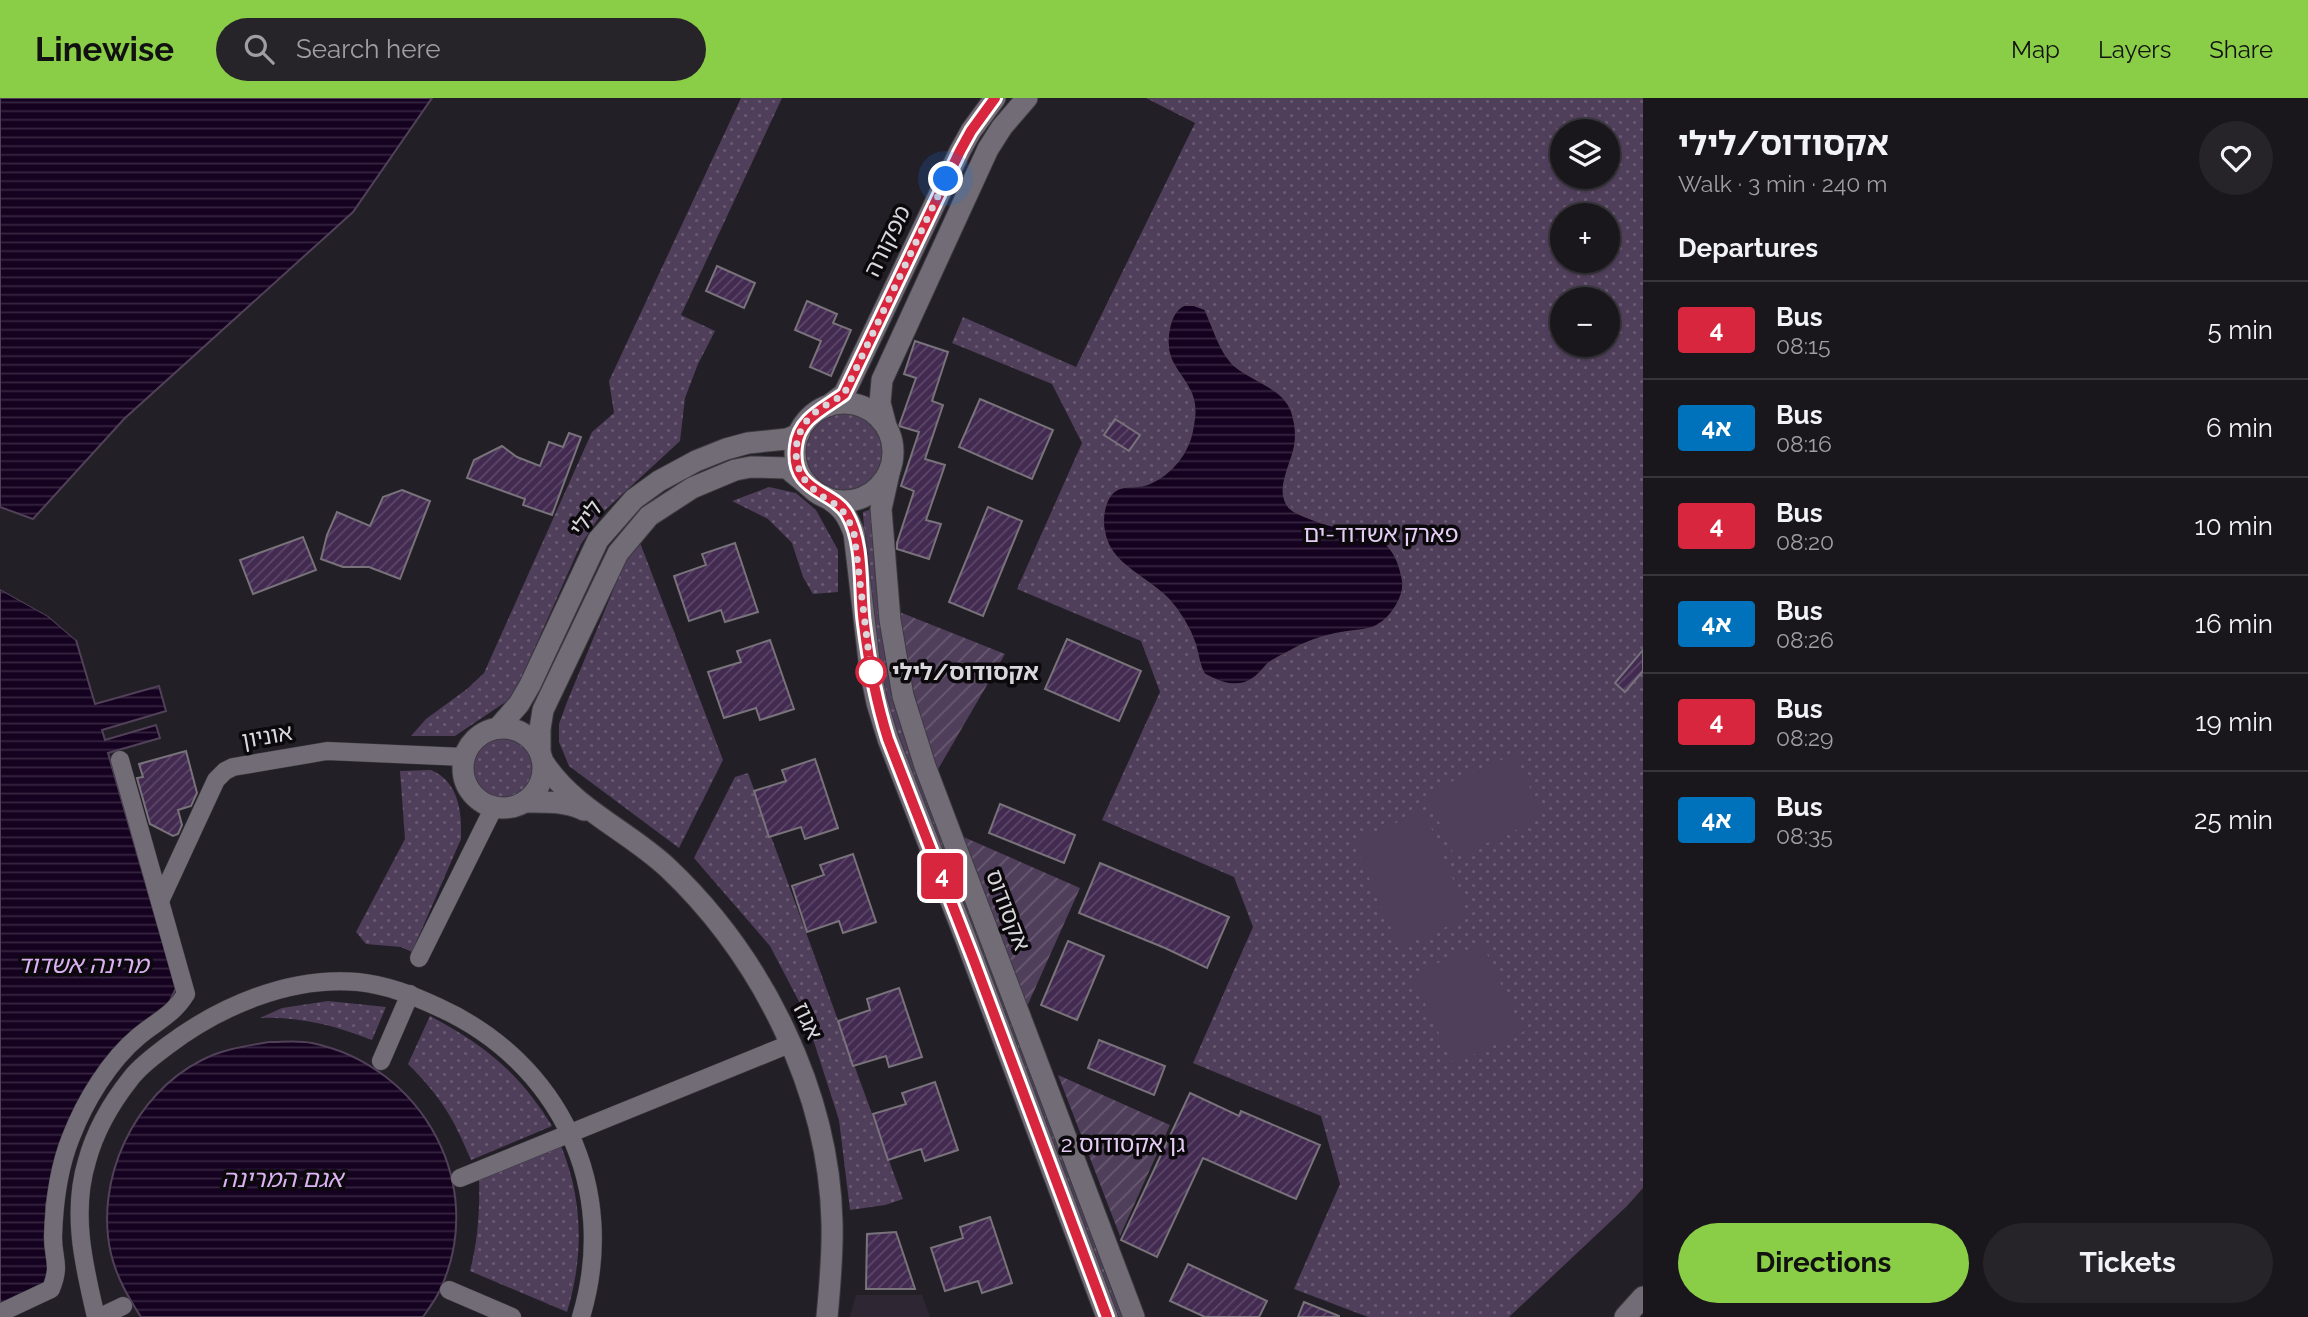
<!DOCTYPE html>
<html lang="en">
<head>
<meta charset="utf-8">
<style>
	:root { --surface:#1a171c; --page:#272429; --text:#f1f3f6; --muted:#9f9fa3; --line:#38363b; --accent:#8ace47 }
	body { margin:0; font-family:Raleway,"Noto Sans Hebrew",sans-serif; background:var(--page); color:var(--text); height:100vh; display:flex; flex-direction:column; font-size:26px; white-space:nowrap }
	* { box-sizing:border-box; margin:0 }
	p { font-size:23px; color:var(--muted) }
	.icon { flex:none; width:38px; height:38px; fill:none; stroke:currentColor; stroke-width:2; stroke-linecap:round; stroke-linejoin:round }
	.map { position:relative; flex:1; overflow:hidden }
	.drawer { display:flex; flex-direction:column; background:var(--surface); width:665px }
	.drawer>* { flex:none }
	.badge { padding:0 14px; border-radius:5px; font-size:24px; line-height:46px }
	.buttons { position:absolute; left:1550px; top:21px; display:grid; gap:14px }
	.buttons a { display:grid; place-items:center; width:70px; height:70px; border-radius:50%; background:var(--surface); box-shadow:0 2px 5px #0004,0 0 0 2px var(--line); font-size:35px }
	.you { position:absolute; width:35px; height:35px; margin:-18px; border:5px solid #fff; border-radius:50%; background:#1a73e8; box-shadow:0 0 0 10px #1a73e833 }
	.map>.badge { position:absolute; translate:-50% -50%; box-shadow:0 0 0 4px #fff }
	h2 { padding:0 35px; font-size:26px; line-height:63px }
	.round { display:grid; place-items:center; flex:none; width:74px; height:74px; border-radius:37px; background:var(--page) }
	.overview { display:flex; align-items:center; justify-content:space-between; height:119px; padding:0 35px }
	h1 { font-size:33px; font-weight:700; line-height:52px }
	.button { display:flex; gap:14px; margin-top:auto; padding:14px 35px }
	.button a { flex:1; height:80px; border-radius:42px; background:var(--accent); color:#111; font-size:28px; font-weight:700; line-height:80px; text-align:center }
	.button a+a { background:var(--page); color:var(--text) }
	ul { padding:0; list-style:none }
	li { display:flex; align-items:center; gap:21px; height:98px; padding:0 35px; border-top:2px solid var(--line) }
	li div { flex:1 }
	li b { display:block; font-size:26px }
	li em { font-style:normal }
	li .badge { min-width:77px; font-weight:700; text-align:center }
	header { display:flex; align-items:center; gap:42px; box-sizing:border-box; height:98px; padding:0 35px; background:var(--accent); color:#111 }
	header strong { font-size:33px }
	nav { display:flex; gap:38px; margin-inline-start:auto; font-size:24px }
	.search { width:490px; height:63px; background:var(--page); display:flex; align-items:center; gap:18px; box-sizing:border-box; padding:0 24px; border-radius:38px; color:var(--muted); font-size:26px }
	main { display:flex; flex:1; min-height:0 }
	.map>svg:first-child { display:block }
	.built { fill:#2e2632 }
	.grass { fill:url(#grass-dots); fill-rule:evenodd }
	.garden { fill:url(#garden-furrows) }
	.pitch { fill:#503f5b }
	.water { fill:url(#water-rules); stroke:#504158; stroke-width:2 }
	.pier { fill:#231f26 }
	.building { fill:url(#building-hatch); stroke:#78737b; stroke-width:2 }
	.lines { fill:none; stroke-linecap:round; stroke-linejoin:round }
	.street-casing { stroke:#3d3a40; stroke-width:19 }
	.secondary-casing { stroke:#3d3a40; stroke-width:23 }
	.street { stroke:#716c75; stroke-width:18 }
	.secondary { stroke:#716c75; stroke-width:21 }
	.line-casing { stroke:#fff; stroke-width:16 }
	.line { stroke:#d7263d; stroke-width:10 }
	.walk { stroke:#d9d7db; stroke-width:7; stroke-dasharray:0 12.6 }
	.stop-dot { fill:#fff; stroke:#d7263d; stroke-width:3.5 }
	.labels { text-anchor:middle; stroke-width:7; stroke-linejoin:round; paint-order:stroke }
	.street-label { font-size:23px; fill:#d9d7db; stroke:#0b090c }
	.park-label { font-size:23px; fill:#e7cef7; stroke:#0b090c }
	.stop-label { font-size:23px; font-weight:bold; fill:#d9d7db; stroke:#0b090c; text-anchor:start }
	.water-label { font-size:24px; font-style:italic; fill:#dbb1f4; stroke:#0b090c }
</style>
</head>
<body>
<header>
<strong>Linewise</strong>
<div class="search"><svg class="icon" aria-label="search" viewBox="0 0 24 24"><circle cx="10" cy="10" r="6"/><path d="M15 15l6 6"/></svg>Search here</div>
<nav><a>Map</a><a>Layers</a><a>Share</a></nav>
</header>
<main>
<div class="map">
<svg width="1643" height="1219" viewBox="0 0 1643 1219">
	<defs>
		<pattern id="grass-dots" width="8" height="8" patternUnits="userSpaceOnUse" patternTransform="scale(1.75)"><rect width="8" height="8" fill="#503f5b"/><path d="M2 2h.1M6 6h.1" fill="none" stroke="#695a72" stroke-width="1.8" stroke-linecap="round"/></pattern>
		<pattern id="garden-furrows" width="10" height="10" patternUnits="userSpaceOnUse" patternTransform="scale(1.75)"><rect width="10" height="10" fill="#503f5b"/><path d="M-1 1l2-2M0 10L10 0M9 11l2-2" fill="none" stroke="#695a72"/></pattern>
		<pattern id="water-rules" width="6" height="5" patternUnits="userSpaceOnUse" patternTransform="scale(1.75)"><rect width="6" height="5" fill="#150120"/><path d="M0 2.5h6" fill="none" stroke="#362540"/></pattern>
		<pattern id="building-hatch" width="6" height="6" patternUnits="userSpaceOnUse" patternTransform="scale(1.75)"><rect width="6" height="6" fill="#422a50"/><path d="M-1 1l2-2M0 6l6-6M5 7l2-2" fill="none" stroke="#5d4869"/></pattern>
	</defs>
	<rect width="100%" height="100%" fill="#231f26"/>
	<path class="built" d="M 856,1197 L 922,1197 L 930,1219 L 850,1219 Z"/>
	<g class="grass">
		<path d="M 741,0 L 782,0 L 681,217 L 715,233 L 698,266 L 685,300 L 680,343 L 602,415 L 581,446 L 515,594 L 507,603 L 455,638 L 411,638 L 426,621 L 467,591 L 484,575 L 592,334 L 614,315 L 609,283 Z"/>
		<path d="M 1146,0 L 1643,0 L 1643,1090 L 1627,1108 L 1509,1219 L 1368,1219 L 1294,1191 L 1340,1086 L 1321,1018 L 1193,965 L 1253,829 L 1234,779 L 1102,722 L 1160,594 L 1141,543 L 1017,491 L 1082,345 L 1052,286 L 952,245 L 963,219 L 1076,269 L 1195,25 ZM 1563,33 L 1608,33 L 1608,79 L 1563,79 ZM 1563,117 L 1608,117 L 1608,163 L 1563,163 ZM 1563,201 L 1608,201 L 1608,247 L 1563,247 Z"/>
		<circle cx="844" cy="354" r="40"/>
		<path d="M 769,389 L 796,395 L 816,412 L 838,452 L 838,494 L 813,496 L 803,479 L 792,445 L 768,421 L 732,403 Z"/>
		<path d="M 872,411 L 885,522 L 1129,1219 L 1111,1219 L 896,640 L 878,570 L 868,499 L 863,414 Z"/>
		<path d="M 639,442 L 723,662 L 679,750 L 569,668 L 559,644 L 559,626 L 567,604 L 626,461 Z"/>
		<circle cx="503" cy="670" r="34"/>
		<path d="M 431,672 C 459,684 462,714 461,741 L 412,854 L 401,849 L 366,846 L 356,834 L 405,741 L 400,673 Z"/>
		<path d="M 748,675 L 903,1101 L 885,1107 L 850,1112 L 839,1022 L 804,913 L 770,848 L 694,760 L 735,679 Z"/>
		<path d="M 328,903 L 386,909 L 372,942 C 337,928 298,918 260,920 L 282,910 Z"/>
		<path d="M 430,918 C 485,947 519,975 552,1028 L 471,1062 C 453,1019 441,999 408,966 Z"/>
		<path d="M 561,1048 C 583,1102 584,1158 567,1214 L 470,1173 C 478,1142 480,1112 479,1080 Z"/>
	</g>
	<g class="garden">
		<path d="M 897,513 L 1005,556 L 937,673 L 910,604 Z"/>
		<path d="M 959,737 L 1080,790 L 1025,913 Z"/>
		<path d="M 1058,977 L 1170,1027 L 1120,1138 Z"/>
	</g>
	<g class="pitch">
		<path d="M 1515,656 L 1543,720 L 1455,759 L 1426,695 Z"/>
		<path d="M 1424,713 L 1469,819 L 1399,849 L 1353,743 Z"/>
		<path d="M 1482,845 L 1523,934 L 1453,966 L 1412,877 Z"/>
	</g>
	<g class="water">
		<path d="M 0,0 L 432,0 L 353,114 L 124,321 L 33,421 L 0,409 Z"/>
		<path d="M 1184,207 L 1194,207 L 1205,211 C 1214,230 1219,252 1234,267 C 1253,284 1286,289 1293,317 C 1296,327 1297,337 1295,348 C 1292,366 1275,392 1289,409 C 1294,415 1304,418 1312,421 C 1356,440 1393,423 1403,483 C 1405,499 1391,520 1378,527 C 1368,533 1358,532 1347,534 C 1332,536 1315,541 1302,547 C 1291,553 1279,558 1269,565 C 1264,570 1260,576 1254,580 C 1238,592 1220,585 1204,576 C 1199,568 1198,556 1195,546 C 1189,529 1180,514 1168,501 C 1146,478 1109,467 1104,433 C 1101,417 1105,392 1124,389 C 1133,388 1142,389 1150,385 C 1171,376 1188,355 1192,333 C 1194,322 1196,312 1193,301 C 1189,285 1176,275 1170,259 C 1165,244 1168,214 1184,207 Z"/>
		<path d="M 0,491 L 48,518 L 76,542 L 95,606 L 159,588 L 166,613 L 102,632 L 105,642 L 156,627 L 160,640 L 108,655 L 176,890 L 168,907 L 132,934 L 54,1067 L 46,1107 L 46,1144 L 50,1174 L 44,1187 L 0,1207 Z"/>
		<path d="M 269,944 C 283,944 299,942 312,945 C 422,968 489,1087 440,1192 C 436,1201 429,1210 423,1219 L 141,1219 C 128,1199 117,1180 111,1156 C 94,1082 134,996 202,962 C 223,951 246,948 269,944 Z"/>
	</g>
	<path class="pier" d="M 0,487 L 50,515 L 77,538 L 76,542 L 48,518 L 0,491 Z"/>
	<g class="building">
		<path d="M 717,168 L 755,185 L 744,210 L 706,193 Z"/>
		<path d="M 807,203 L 837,216 L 833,225 L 851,232 L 831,278 L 810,269 L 821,243 L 795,232 Z"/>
		<path d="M 915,243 L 948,254 L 932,303 L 943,307 L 925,361 L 945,367 L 926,422 L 941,426 L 929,461 L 897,451 L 897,445 L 914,393 L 901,388 L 919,334 L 899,328 L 916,280 L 904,276 Z"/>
		<path d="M 980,301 L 1053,332 L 1032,381 L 959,349 Z"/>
		<path d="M 1115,321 L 1140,337 L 1129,353 L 1104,337 Z"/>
		<path d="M 569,335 L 581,339 L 552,417 L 523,407 L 525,401 L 467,380 L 474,362 L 502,348 L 517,359 L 540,368 L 549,344 L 563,349 Z"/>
		<path d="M 402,392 L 430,403 L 400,481 L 369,469 L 343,469 L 321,461 L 327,437 L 337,414 L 370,428 L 383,399 Z"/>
		<path d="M 988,409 L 1022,423 L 983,518 L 949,504 Z"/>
		<path d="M 303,439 L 316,472 L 253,496 L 240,462 Z"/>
		<path d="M 735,445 L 758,514 L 725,524 L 721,512 L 689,523 L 674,478 L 706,467 L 702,456 Z"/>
		<path d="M 1067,541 L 1141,573 L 1119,623 L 1045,591 Z"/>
		<path d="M 770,542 L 794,611 L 760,622 L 756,610 L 724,620 L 708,574 L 741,564 L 737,553 Z"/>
		<path d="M 1643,552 L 1643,573 L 1625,594 L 1615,585 Z"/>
		<path d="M 186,653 L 197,695 L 191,708 L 178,712 L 182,727 L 178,736 L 173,738 L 150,726 L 137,680 L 143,679 L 139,666 Z"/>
		<path d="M 815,661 L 838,730 L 805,741 L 801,729 L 769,739 L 754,693 L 786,683 L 782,672 Z"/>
		<path d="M 1000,706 L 1075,737 L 1064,765 L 989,735 Z"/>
		<path d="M 853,756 L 876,824 L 843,835 L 839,823 L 807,834 L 792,788 L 824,777 L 820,767 Z"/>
		<path d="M 1100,765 L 1229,819 L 1207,870 L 1165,850 L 1079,815 Z"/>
		<path d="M 1068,843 L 1104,858 L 1077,922 L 1041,907 Z"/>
		<path d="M 899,890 L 922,959 L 889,969 L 886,958 L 853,968 L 838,923 L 870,912 L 867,901 Z"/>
		<path d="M 1099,942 L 1165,968 L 1154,997 L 1088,970 Z"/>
		<path d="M 935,984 L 958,1052 L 925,1063 L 921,1051 L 888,1062 L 873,1016 L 906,1006 L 902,995 Z"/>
		<path d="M 1190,995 L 1239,1018 L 1241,1013 L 1320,1047 L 1296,1101 L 1203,1060 L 1157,1159 L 1121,1142 Z"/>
		<path d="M 990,1119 L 1012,1185 L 982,1195 L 978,1183 L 945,1193 L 931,1150 L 963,1140 L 960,1129 Z"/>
		<path d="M 896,1134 L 915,1191 L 866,1191 L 867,1136 Z"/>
		<path d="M 1188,1166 L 1267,1203 L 1259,1219 L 1205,1219 L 1170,1203 Z"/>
		<path d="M 1304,1204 L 1339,1218 L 1339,1219 L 1298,1219 Z"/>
	</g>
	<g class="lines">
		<g class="street-casing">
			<g id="street">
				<path d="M 160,803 L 216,682 L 225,673 L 233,669 L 327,653 L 464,659"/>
				<path d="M 419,860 L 494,709"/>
				<path d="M 381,963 L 410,896"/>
				<path d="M 460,1080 L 792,945"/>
				<path d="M 449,1192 L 512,1219"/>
				<path d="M 0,1215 L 51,1191 C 61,1166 53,1162 53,1139 C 54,1105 58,1071 71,1039 C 85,1003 109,963 139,938 C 157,923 173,917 186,896 L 120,662"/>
				<path d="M 96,1219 C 84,1168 71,1115 87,1063 C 95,1033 112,1004 131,980 C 141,967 154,958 167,948 C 220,908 290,878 358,884 C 387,887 412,897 438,909 C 560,964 620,1090 581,1219"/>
				<path d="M 100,1219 L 123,1208"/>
			</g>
		</g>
		<g class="secondary-casing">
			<g id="secondary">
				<circle cx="844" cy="354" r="49"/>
				<path d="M 828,308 L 844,296 L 960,53 L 971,33 L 995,0"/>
				<path d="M 886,328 L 880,305 L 882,282 L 988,51 L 1002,29 L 1027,0"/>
				<path d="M 890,371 L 881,411 L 890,522 L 903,598 L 925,668 L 1134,1219"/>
				<path d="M 824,398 C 841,408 847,416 854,435 L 870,571 L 877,605 L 888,641 L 965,839 L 1107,1219"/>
				<circle cx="503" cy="670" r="40"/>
				<path d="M 498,630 L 519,606 L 530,587 L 598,442 L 634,401 L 659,383 L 696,363 L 726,351 L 748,345 L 787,341 L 799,336"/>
				<path d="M 540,652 L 540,631 L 543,612 L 618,455 L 649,418 L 692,390 L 735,372 L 751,369 L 787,370 L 809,388"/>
				<path d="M 544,665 C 574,711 629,733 668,770 C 762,859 829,993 832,1124 C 833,1156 830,1187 827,1219"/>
				<path d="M 524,704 C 546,704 565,703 584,712"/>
				<path d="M 1625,1219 L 1643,1199"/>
			</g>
		</g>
		<use href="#street" class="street"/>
		<use href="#secondary" class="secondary"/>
	</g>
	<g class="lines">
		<g class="line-casing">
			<path id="line" d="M 995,0 L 971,33 L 960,53 L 844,296 C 824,311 799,320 796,348 C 790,395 832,391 847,416 C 865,447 859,492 864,526 C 869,566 876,603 888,641 L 973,860 L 1107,1219"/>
		</g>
		<use href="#line" class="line"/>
		<path class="walk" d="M 871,574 L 854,435 C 840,399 834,411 811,389 C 790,369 792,336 812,317 C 821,309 834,303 844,296 L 946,81"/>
	</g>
	<circle class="stop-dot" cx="871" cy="574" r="14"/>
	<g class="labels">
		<g class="street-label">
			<text transform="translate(887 143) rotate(-64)" y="8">מפקורה</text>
			<text transform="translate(586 420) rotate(-54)" y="8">לילי</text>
			<text transform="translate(267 638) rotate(-10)" y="8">אוניון</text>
			<text transform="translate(1008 812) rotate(69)" y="8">אקסודוס</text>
			<text transform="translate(808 923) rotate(65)" y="8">אגוז</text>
		</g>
		<g class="park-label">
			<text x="1381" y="444">פארק אשדוד-ים</text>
			<text x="1123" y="1054">גן אקסודוס 2</text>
		</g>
		<g class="stop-label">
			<text x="892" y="582">אקסודוס/לילי</text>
		</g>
		<g class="water-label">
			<text x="83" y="875">מרינה אשדוד</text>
			<text x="282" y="1089">אגם המרינה</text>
		</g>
	</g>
</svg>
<div class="buttons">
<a><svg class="icon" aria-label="layers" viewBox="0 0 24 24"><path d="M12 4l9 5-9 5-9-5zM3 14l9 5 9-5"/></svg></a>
<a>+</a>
<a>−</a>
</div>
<div class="you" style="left:946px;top:81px"></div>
<b class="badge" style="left:942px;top:778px;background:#d7263d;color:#fff">4</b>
</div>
<section class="drawer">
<div class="overview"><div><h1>אקסודוס/לילי</h1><p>Walk · 3 min · 240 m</p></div><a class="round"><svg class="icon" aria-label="heart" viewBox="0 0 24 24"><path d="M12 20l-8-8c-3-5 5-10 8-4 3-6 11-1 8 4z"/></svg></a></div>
<h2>Departures</h2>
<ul>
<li><span class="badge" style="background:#d7263d;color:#fff">4</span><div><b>Bus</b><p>08:15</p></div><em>5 min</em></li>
<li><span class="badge" style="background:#0072bc;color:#fff">4א</span><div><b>Bus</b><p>08:16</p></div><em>6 min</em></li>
<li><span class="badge" style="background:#d7263d;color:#fff">4</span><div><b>Bus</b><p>08:20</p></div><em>10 min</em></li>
<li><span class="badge" style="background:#0072bc;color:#fff">4א</span><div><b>Bus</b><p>08:26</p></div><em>16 min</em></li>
<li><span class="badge" style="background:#d7263d;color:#fff">4</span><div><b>Bus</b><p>08:29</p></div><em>19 min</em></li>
<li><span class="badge" style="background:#0072bc;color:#fff">4א</span><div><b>Bus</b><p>08:35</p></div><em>25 min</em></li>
</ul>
<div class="button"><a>Directions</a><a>Tickets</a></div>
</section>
</main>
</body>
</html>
